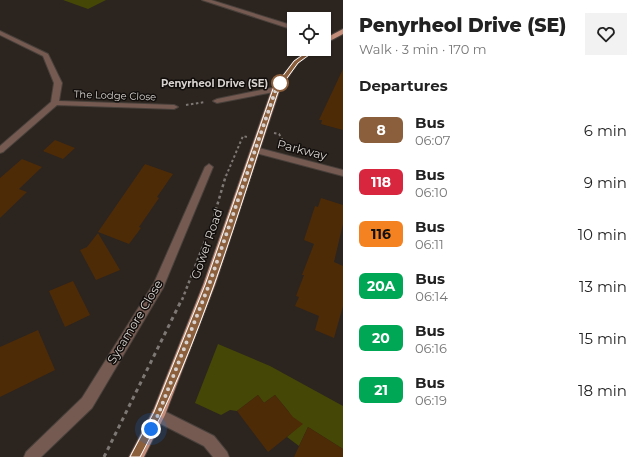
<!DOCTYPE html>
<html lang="en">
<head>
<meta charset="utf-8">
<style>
	:root { --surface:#fff; --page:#f2f2f2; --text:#222; --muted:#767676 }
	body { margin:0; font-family:Montserrat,sans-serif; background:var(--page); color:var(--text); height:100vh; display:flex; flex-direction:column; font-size:15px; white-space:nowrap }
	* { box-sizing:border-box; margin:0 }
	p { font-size:13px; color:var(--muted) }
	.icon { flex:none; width:22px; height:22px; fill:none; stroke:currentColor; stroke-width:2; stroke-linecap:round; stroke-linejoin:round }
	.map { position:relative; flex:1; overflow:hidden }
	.panel { display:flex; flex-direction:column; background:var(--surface); width:300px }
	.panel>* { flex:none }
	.badge { padding:0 8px; border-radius:6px; font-size:14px; line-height:26px }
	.tools { position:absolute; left:287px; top:12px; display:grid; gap:8px }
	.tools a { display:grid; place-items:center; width:44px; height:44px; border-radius:0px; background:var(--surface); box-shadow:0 1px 3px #0004; font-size:20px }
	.you { position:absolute; width:20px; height:20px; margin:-10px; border:3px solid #fff; border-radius:50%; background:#1a73e8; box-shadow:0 0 0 6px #1a73e833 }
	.map>.badge { position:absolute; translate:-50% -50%; box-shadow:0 0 0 2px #fff }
	h2 { padding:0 16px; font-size:15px; line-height:36px }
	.round { display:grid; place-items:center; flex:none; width:42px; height:42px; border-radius:0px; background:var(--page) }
	.overview { display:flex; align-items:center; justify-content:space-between; height:68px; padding:0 16px }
	h1 { font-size:19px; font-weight:800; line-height:30px }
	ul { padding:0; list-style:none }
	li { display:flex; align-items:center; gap:12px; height:52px; padding:0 16px }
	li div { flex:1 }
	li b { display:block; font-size:15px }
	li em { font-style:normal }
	li .badge { min-width:44px; font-weight:700; text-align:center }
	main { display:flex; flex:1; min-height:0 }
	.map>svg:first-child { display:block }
	.green { fill:#454706 }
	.building { fill:#4d2b07 }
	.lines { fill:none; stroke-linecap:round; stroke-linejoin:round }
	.minor-casing { stroke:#48403b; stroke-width:2 }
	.major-casing { stroke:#48403b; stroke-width:2 }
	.path-far2 { stroke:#7e7874; stroke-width:2; stroke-dasharray:2.5 2.5; stroke-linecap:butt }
	.path-far1 { stroke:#7e7874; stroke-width:2.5; stroke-dasharray:3 3; stroke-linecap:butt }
	.path { stroke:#7e7874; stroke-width:3; stroke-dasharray:4 4; stroke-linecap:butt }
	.minor { fill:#755a51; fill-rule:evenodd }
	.major { fill:#c58e7b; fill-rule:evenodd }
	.line { fill:#8b5e3c; stroke:#fff }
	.walk { stroke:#d8d3d0; stroke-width:4; stroke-dasharray:0 7.2 }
	.stop-dot { fill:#fff; stroke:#8b5e3c; stroke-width:2 }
	.labels { text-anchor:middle; stroke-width:3; stroke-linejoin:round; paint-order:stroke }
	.far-stop-label { font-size:10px; font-weight:bold; fill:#d8d3d0; stroke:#110e0c; text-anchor:end }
	.far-street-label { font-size:10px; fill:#d8d3d0; stroke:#110e0c }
	.street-label { font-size:12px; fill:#d8d3d0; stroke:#110e0c }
</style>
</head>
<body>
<main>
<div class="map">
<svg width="343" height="457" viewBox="0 0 343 457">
	<rect width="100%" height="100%" fill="#2c241f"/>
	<g class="green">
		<path d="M 63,0 L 106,0 L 88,9 Z"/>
		<path d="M 218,344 L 270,366 L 343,406 L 343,449 L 308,427 L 299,446 L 287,437 L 296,429 L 289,412 L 275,395 L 264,403 L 258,395 L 237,411 L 230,410 L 221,415 L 195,403 Z"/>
	</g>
	<g class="building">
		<path d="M 343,69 L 343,130 L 321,124 L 322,120 L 319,120 Z"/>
		<path d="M 55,140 L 75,148 L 63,159 L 43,151 Z"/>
		<path d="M 22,159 L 42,167 L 19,189 L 27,192 L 0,218 L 0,178 Z"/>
		<path d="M 145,164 L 173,174 L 157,197 L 159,198 L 139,227 L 141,228 L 129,244 L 98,232 Z"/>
		<path d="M 321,198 L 343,205 L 343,224 L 334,262 L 343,266 L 343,306 L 334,338 L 315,330 L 319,316 L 295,306 L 299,297 L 296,296 L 304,275 L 302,275 L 314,244 L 304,240 L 315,206 L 318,207 Z"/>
		<path d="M 98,233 L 120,270 L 96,280 L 80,250 L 87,247 Z"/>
		<path d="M 73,281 L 90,315 L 65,327 L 49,291 Z"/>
		<path d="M 38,330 L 55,370 L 0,397 L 0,347 Z"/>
		<path d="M 258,395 L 264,403 L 275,395 L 293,417 L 303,424 L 268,452 L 237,411 Z"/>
		<path d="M 308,427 L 343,449 L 343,457 L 294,457 Z"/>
	</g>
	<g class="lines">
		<g class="minor-casing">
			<g id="minor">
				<path d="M 202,0 L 211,0 L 294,26 L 294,30 Z"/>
				<path d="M 0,31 L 48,54 L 62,83 L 59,101 L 174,105 L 178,107 L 174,109 L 57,105 L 3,152 L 0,153 L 0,146 L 51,102 L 54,83 L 43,56 L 0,35 Z"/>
				<path d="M 276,87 L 280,89 L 279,91 L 217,103 L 213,101 L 217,99 Z"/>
				<path d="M 255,147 L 343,170 L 343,176 L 252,152 L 251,150 Z"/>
				<path d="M 209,164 L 213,167 L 163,288 L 92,408 L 41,457 L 24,457 L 26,452 L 82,398 L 154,283 L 205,167 Z"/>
				<path d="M 158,408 L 214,436 L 227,452 L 229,457 L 213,457 L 204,446 L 153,420 L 151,415 L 153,410 Z"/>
			</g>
		</g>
		<g class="major-casing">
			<g id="major">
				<path d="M 343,29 L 343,34 L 324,44 L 324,39 Z"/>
				<path d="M 310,49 L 317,49 L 298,63 L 280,89 L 215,285 L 165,415 L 144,457 L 129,457 L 153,411 L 203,285 L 272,89 L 294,61 Z"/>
			</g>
		</g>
		<g class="path-far2">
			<path d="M 186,105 L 205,102"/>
			<path d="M 274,133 L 279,134 L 286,146"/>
			<path d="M 226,176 L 243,136 L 247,137"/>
		</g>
		<path class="path-far1" d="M 182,300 L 212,223 L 226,175"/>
		<path class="path" d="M 104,457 L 182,299"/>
		<use href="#minor" class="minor"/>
		<use href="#major" class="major"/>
	</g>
	<path class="line" d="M 314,47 L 316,50 L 298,63 L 279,89 C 238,212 200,346 140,457 L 130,457 L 132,453 L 154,412 L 205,285 L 273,89 L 294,61 Z"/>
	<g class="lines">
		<path class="walk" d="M 151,429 L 158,415 L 209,285 L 276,89 L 280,83"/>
	</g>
	<circle class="stop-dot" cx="280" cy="83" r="8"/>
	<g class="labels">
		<g class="far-stop-label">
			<text x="268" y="87">Penyrheol Drive (SE)</text>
		</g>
		<g class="far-street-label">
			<text transform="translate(115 95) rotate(2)" y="4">The Lodge Close</text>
		</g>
		<g class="street-label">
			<text transform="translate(302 150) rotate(14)" y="4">Parkway</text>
			<text transform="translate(207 244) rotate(-71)" y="4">Gower Road</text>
			<text transform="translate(135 322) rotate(-59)" y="4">Sycamore Close</text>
		</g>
	</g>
</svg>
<div class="tools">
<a><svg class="icon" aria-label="locate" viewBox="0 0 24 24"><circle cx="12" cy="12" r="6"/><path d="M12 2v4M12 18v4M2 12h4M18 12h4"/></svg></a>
</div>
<div class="you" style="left:151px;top:429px"></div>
</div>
<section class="panel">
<div class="overview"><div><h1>Penyrheol Drive (SE)</h1><p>Walk · 3 min · 170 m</p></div><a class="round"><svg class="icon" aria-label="heart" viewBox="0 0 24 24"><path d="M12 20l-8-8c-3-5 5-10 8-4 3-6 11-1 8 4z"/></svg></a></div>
<h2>Departures</h2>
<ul>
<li><span class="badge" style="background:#8b5e3c;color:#fff">8</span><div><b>Bus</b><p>06:07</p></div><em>6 min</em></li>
<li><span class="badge" style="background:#d7263d;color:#fff">118</span><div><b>Bus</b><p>06:10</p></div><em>9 min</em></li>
<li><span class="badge" style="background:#f58220;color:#111">116</span><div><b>Bus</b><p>06:11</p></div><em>10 min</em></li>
<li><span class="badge" style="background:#00a754;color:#fff">20A</span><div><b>Bus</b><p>06:14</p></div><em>13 min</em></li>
<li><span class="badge" style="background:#00a754;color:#fff">20</span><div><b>Bus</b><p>06:16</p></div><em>15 min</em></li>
<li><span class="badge" style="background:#00a754;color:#fff">21</span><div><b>Bus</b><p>06:19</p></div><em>18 min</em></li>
</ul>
</section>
</main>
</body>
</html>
